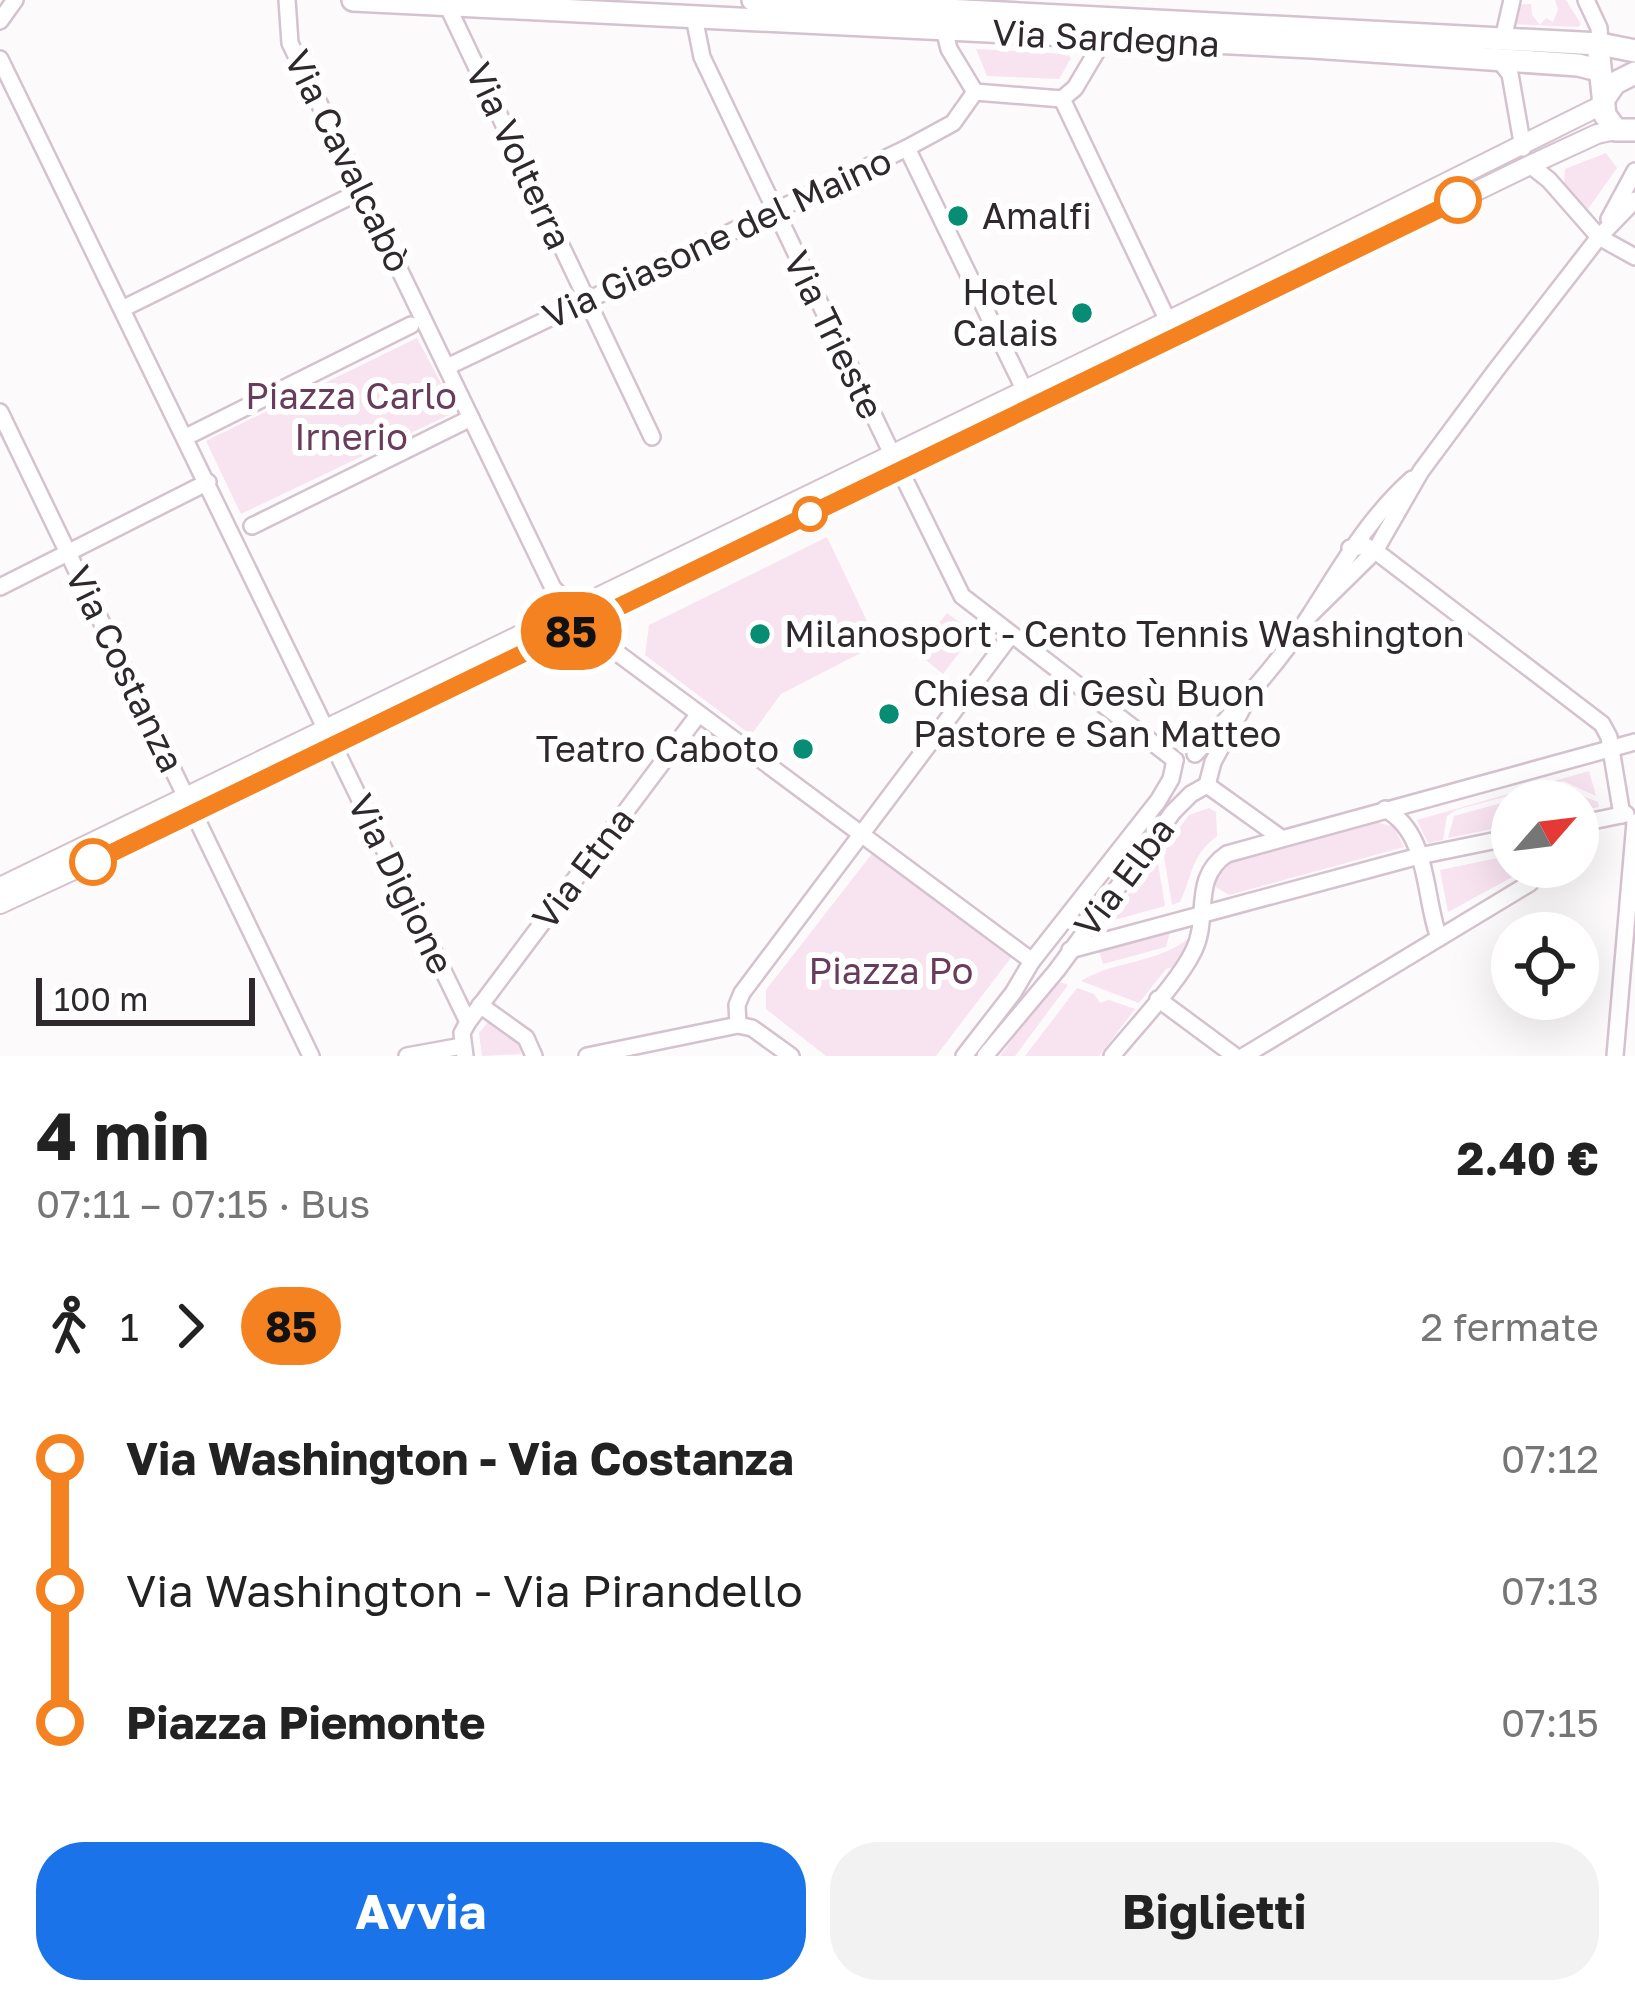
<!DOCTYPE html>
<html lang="it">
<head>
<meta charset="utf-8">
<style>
	:root { --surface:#fff; --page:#f2f2f2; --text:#222; --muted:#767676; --accent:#1a73e8 }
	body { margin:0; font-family:"Golos Text",sans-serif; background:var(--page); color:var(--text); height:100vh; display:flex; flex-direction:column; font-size:45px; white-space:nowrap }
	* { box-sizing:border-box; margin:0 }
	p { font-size:39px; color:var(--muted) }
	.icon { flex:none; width:66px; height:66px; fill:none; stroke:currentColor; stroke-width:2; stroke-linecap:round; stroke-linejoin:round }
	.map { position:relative; height:1056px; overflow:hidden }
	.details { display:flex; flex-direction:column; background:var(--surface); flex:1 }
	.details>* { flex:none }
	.badge { padding:0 24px; border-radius:39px; font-size:42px; line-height:78px }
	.needle { width:78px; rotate:62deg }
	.fabs { position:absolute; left:1491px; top:780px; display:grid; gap:24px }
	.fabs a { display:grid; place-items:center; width:108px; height:108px; border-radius:50%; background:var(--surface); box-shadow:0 12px 48px #0002; font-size:60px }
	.scale { position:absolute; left:36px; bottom:30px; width:219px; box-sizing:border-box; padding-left:12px; border:6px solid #2f292d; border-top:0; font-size:33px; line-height:42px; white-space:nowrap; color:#2f292d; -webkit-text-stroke:9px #fff; paint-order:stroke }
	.map>.badge { position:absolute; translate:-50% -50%; box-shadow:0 0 0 6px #fff }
	.legs { display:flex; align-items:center; gap:18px; height:132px; padding:0 36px; font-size:39px }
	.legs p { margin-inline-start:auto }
	.overview { display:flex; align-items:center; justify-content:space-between; height:204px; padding:0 36px }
	h1 { font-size:66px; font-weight:700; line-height:90px }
	.button { display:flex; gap:24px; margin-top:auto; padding:24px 36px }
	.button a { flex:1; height:138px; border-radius:48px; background:var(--accent); color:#fff; font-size:48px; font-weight:700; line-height:138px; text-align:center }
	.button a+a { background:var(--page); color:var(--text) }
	ul { padding:0 36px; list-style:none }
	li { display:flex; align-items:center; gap:42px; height:132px; font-size:45px }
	li i { display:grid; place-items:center; width:18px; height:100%; margin:0 15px; background:currentColor }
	li i::after { content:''; width:30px; height:30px; margin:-15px; border:9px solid; border-radius:50%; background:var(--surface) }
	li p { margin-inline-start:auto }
	li:first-child i { background:linear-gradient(#0000 50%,currentColor 0) }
	li:last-child i { background:linear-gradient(currentColor 50%,#0000 0) }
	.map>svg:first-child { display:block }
	.green { fill:#f8e3f0 }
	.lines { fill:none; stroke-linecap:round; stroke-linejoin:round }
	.minor-casing { stroke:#d4c3ce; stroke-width:20 }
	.tertiary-casing { stroke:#d4c3ce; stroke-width:22 }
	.secondary-casing { stroke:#d4c3ce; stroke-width:26 }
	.minor { stroke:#fff; stroke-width:15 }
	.tertiary { stroke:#fff; stroke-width:18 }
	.secondary { stroke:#fff; stroke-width:21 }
	.line-1-casing { stroke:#fff; stroke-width:27 }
	.line-1 { stroke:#f58220; stroke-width:18 }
	.stop-1-dot { fill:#fff; stroke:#f58220; stroke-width:6 }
	.poi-dot { fill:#078d73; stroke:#fff; stroke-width:4.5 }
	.labels { text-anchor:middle; stroke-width:12; stroke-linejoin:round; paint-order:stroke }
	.street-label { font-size:36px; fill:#2f292d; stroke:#fff }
	.poi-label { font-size:36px; fill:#2f292d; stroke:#fff; text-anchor:start }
	.park-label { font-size:36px; fill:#693c5c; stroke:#fff }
</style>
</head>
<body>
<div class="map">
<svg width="1635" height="1056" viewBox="0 0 1635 1056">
	<rect width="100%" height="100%" fill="#fdfafc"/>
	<g class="green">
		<path d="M 1555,0 L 1566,0 L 1581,24 L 1578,27 L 1512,24 L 1516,5 L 1531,4 L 1532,15 L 1540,25 L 1546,18 L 1553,22 L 1558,9 Z"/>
		<path d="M 976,49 L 1067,54 L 1071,58 L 1059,79 L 987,76 Z"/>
		<path d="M 1606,153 L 1617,168 L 1588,209 L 1564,185 L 1565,169 Z"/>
		<path d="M 417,338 L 454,407 L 453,413 L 241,514 L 206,441 Z"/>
		<path d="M 827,537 L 878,644 L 781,694 L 751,735 L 645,655 L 649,625 Z"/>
		<path d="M 947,613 L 974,633 L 943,674 L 916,652 Z"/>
		<path d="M 1589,771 L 1596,796 L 1563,781 L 1456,810 L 1447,816 L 1443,840 L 1428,843 L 1417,820 Z"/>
		<path d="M 1560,787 L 1598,802 L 1599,807 L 1578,811 L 1578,801 L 1512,801 L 1512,825 L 1448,838 L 1454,816 Z"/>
		<path d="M 1209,808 L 1216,812 L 1217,836 C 1189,858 1194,873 1180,902 L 1172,905 L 1163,850 L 1189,815 Z"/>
		<path d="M 1377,822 L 1394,827 L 1404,847 L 1229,895 L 1216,887 L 1216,877 L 1234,860 Z"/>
		<path d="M 874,851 L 1013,955 L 936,1056 L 826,1056 L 766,1009 L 766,990 Z"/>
		<path d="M 1512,855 L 1512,867 L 1524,867 L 1518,874 L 1448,912 L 1440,870 Z"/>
		<path d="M 1157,857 L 1165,906 L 1107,922 Z"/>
		<path d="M 1170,932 L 1166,947 L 1103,964 L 1098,947 L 1109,949 Z"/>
		<path d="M 1189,938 L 1187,948 L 1173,967 L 1166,969 L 1139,1003 L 1081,981 C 1115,960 1157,964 1189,938 Z"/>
		<path d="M 1056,981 L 1068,985 L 1015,1056 L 1000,1056 L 1027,1020 L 1026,1012 Z"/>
		<path d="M 1077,988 L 1094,994 L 1100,1003 L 1109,1000 L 1135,1009 L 1099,1056 L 1025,1056 Z"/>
		<path d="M 488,1022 L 518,1043 L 521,1054 L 482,1056 L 479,1033 Z"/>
	</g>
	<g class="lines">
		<g class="minor-casing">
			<g id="minor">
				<path d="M 287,0 L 290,43 L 553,588 L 612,649 L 1032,961"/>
				<path d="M 1586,0 L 1599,28 L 1600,44"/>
				<path d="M 447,5 L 652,437"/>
				<path d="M 694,17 L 702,57 L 892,454"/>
				<path d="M 0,21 L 15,0"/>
				<path d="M 944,29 L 949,49 L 975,92 L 1062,99 L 1075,88 L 1104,39"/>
				<path d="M 1503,39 L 1512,0"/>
				<path d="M 0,59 L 468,1022"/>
				<path d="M 1499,60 L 1510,74 L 1523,148"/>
				<path d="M 1062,99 L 1168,321"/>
				<path d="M 907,148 L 1024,389"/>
				<path d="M 1530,165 L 1549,180 L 1599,237 L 1635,257"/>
				<path d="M 1609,219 L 1635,171"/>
				<path d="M 124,308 L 361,191"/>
				<path d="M 447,367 L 907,148 L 953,123 L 975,92"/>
				<path d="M 0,412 L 311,1056"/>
				<path d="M 186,437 L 411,325"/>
				<path d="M 900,470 L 962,596 L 1175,760"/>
				<path d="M 252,526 L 471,418"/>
				<path d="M 1350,548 L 1366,546 L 1382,556 L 1602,724 L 1609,737 L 1622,815"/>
				<path d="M 0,587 L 208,482"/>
				<path d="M 1311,614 L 1375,551 L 1421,471 L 1496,370 L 1599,237 L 1635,200"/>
				<path d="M 1195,754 C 1236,709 1277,666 1310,615 C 1341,567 1368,518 1412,479"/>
				<path d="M 1207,785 L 1281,838"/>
				<path d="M 1385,809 C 1430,834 1423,895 1439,938"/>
				<path d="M 1578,824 L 1626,814"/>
				<path d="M 1070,950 L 1419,856 L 1512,837"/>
				<path d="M 1158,999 L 1235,1056"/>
				<path d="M 480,1005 L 526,1038 L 534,1056"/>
				<path d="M 738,1025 L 737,1005 L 742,993 L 1011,635"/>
				<path d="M 407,1056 L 462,1046"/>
				<path d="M 465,1056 L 462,1033 L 468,1022 L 698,715"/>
				<path d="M 587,1056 L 738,1025 L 752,1028 L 791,1056"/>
				<path d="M 964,1056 L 1013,993 L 1032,961 L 1158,801 L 1171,779 L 1175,760"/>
				<path d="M 985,1056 L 1057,970 L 1173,812 L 1191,794 L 1207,785 L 1213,762 L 1248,698"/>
				<path d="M 1112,1056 C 1136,1026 1179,982 1194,950 C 1210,917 1191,878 1227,854 L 1635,742"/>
				<path d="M 1244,1056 L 1530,883 L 1544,867"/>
				<path d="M 1615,1056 L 1635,822"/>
			</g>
		</g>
		<g class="tertiary-casing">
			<g id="tertiary">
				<path d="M 0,887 L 1190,310 L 1604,104"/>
				<path d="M 0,904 L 195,814 L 1530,165 L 1597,134 L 1616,130"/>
			</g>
		</g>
		<g class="secondary-casing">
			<g id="secondary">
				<path d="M 353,0 L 1312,47 L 1578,65 L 1598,70"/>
				<path d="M 753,0 L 1600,44 L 1635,51"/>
				<path d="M 1599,57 L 1605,115 L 1616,130 L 1635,130"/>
				<path d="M 1604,99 L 1615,83 L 1635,73"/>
			</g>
		</g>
		<use href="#minor" class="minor"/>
		<use href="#tertiary" class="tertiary"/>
		<use href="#secondary" class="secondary"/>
	</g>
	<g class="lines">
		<g class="line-1-casing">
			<path id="line-1" d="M 93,862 L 1458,200"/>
		</g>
		<use href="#line-1" class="line-1"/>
	</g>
	<g class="stop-1-dot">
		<circle cx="1458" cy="200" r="21"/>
		<circle cx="810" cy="514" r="15"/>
		<circle cx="93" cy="862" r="21"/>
	</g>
	<g class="poi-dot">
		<circle cx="958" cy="216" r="12"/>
		<circle cx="1082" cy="313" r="12"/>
		<circle cx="760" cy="634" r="12"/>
		<circle cx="889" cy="714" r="12"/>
		<circle cx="803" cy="749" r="12"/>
	</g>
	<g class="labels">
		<g class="street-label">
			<text transform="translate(1106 38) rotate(3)" y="13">Via Sardegna</text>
			<text transform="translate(519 156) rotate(65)" y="13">Via Volterra</text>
			<text transform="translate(348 161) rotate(64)" y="13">Via Cavalcabò</text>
			<text transform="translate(717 238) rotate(-25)" y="13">Via Giasone del Maino</text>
			<text transform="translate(834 335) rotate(64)" y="13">Via Trieste</text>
			<text transform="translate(125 669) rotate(64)" y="13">Via Costanza</text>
			<text transform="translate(583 868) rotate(-53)" y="13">Via Etna</text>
			<text transform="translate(1124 877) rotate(-53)" y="13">Via Elba</text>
			<text transform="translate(401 884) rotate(64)" y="13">Via Digione</text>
		</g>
		<g class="poi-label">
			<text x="982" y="229">Amalfi</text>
			<text x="1058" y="305" text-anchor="end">Hotel<tspan x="1058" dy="41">Calais</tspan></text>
			<text x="784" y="647">Milanosport - Cento Tennis Washington</text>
			<text x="913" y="706">Chiesa di Gesù Buon<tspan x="913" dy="41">Pastore e San Matteo</tspan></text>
			<text x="779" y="762" text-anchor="end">Teatro Caboto</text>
		</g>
		<g class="park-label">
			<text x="351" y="409">Piazza Carlo<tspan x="351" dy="41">Irnerio</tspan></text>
			<text x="891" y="984">Piazza Po</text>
		</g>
	</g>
</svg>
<div class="fabs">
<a><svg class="needle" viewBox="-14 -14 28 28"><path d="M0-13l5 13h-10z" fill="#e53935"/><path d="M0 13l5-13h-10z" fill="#767676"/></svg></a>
<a><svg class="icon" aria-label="locate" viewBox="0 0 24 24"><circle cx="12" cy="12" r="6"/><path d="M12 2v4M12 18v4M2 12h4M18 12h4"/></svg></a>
</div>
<div class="scale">100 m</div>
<b class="badge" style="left:571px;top:631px;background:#f58220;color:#111">85</b>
</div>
<section class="details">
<div class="overview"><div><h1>4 min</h1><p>07:11 – 07:15 · Bus</p></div><b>2.40 €</b></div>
<div class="legs"><svg class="icon" aria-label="walk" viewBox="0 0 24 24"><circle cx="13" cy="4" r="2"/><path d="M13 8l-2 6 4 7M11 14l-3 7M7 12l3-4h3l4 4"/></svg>1<svg class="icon" aria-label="forward" viewBox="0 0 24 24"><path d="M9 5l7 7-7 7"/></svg><b class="badge" style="background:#f58220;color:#111">85</b><p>2 fermate</p></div>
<ul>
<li><i style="color:#f58220"></i><b>Via Washington - Via Costanza</b><p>07:12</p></li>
<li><i style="color:#f58220"></i><span>Via Washington - Via Pirandello</span><p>07:13</p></li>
<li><i style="color:#f58220"></i><b>Piazza Piemonte</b><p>07:15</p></li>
</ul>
<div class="button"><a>Avvia</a><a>Biglietti</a></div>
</section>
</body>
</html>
